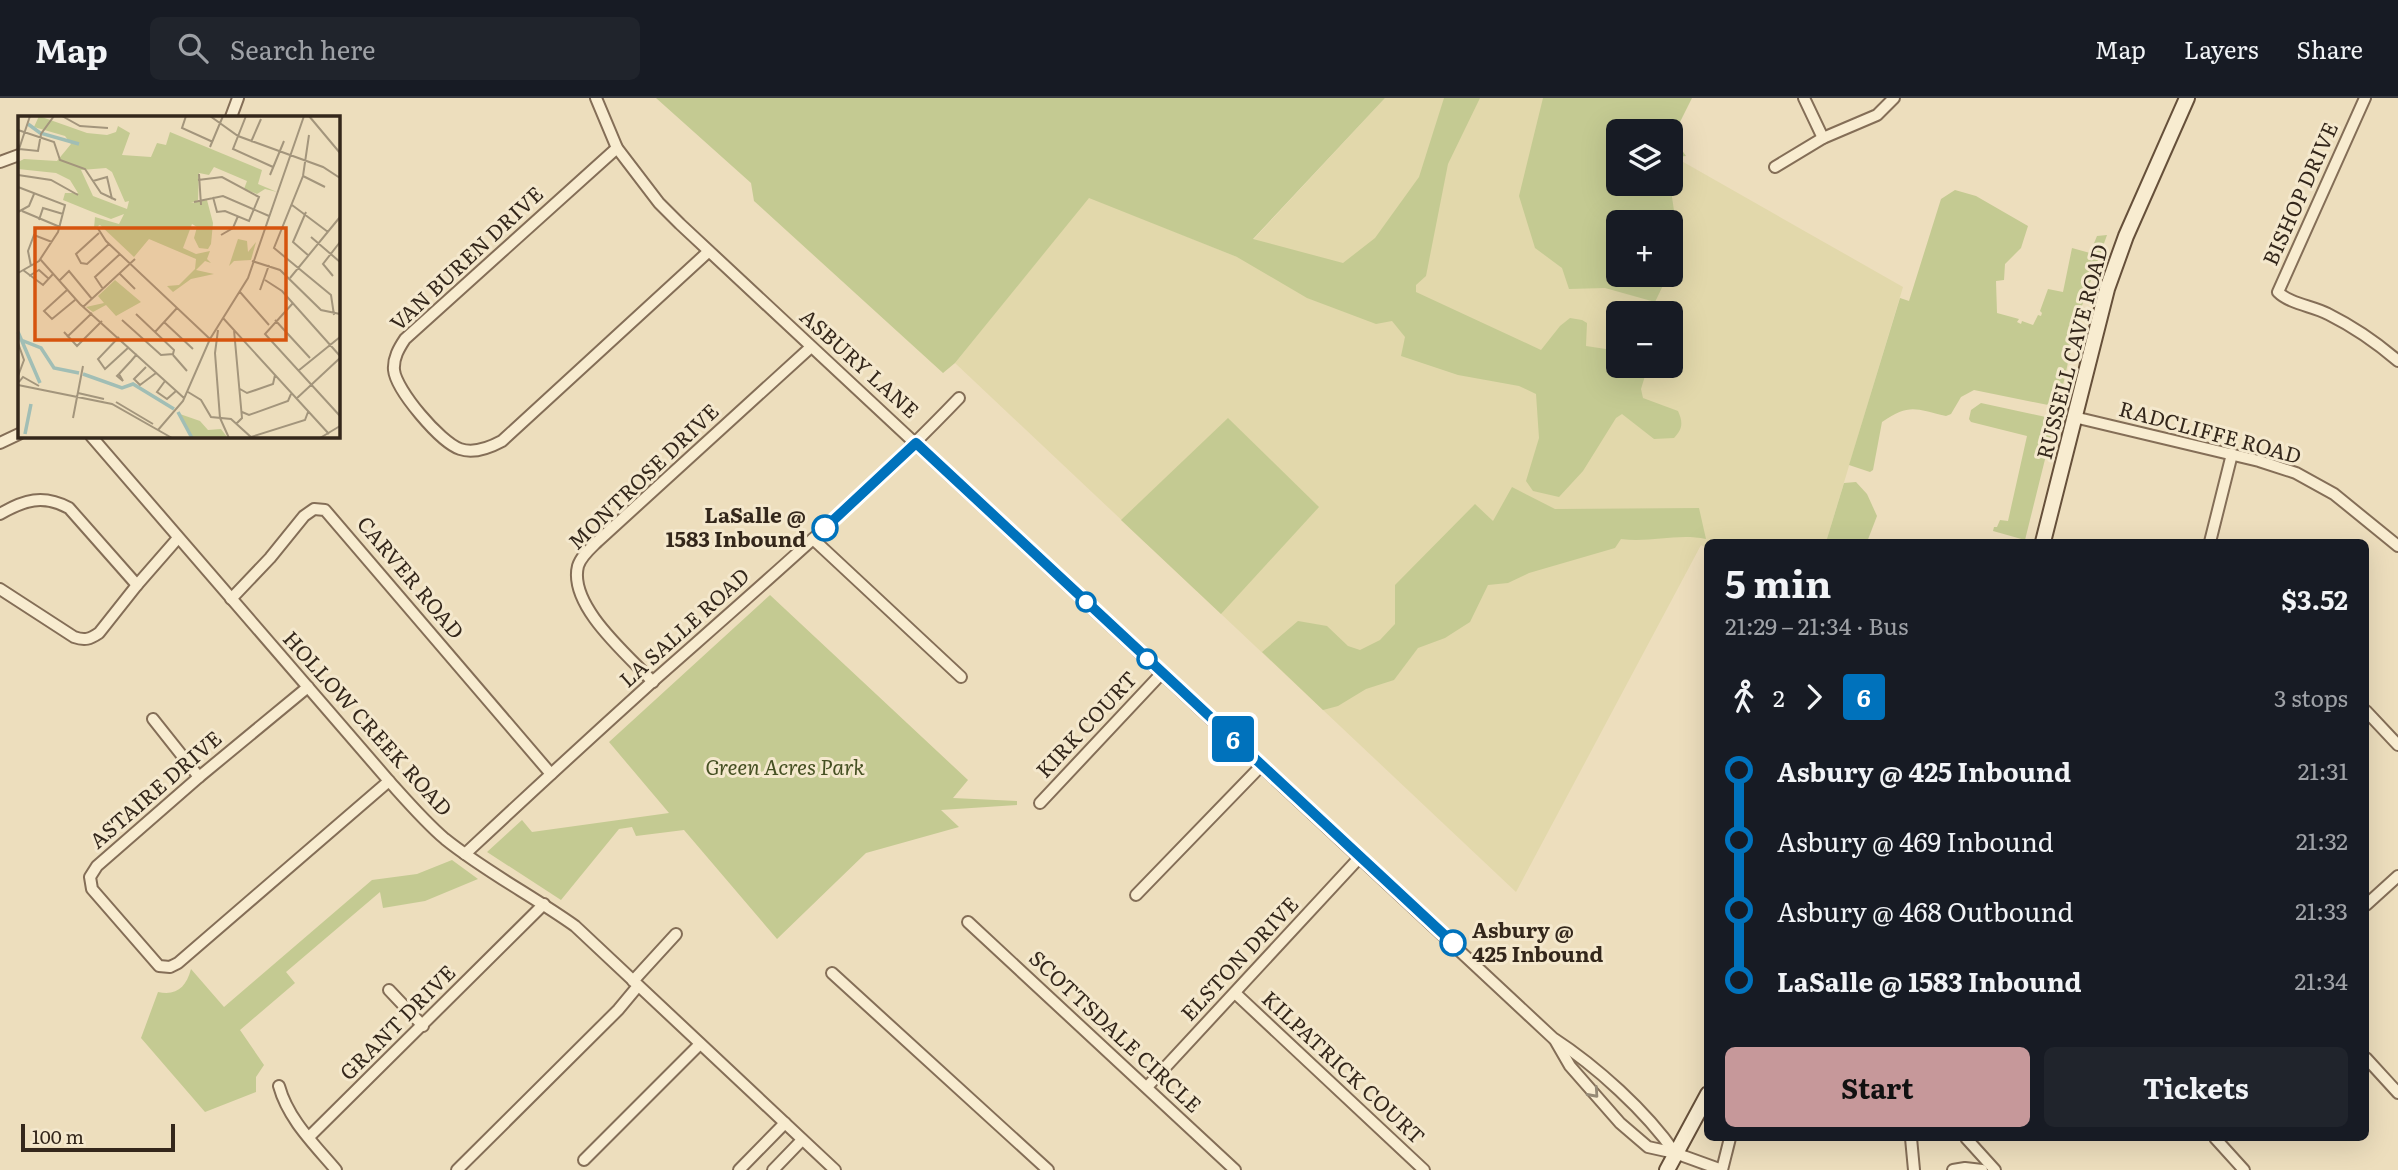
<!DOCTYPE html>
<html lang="en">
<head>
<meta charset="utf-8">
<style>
	:root { --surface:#171b24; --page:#20242c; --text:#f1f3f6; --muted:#9ea1a6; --line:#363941; --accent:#c6989a }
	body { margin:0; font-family:Literata,serif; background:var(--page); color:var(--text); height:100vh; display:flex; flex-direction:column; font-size:26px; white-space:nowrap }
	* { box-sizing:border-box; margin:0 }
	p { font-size:23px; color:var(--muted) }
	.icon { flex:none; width:38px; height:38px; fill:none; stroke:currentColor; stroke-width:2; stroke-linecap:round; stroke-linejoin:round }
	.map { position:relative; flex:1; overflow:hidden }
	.details { position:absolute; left:1704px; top:441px; width:665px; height:602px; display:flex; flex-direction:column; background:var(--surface); border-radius:10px; box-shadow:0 7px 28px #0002 }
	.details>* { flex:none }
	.badge { padding:0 14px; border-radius:5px; font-size:24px; line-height:46px }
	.buttons { position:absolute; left:1606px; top:21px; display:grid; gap:14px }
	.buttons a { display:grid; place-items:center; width:77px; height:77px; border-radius:10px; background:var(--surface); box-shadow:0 7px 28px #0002; font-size:35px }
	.scale { position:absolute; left:21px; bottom:18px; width:154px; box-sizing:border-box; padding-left:7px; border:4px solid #34271b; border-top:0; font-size:19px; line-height:24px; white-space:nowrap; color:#34271b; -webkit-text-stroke:5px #f4e8cd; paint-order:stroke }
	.map>.badge { position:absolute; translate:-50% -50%; box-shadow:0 0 0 4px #fff }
	.legs { display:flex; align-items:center; gap:10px; height:77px; padding:0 21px; font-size:23px }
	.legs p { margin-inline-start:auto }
	.head { display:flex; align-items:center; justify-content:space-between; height:119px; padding:0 21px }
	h1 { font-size:38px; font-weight:700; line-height:52px }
	.action { display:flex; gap:14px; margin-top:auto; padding:14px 21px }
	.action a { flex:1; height:80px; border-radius:10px; background:var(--accent); color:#111; font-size:28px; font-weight:700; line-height:80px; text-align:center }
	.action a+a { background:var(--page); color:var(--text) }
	ul { padding:0 21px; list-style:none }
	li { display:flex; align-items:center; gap:24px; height:70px; font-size:26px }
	li i { display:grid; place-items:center; width:10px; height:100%; margin:0 9px; background:currentColor }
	li i::after { content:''; width:18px; height:18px; margin:-9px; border:5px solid; border-radius:50%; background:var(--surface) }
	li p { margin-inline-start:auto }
	li:first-child i { background:linear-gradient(#0000 50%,currentColor 0) }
	li:last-child i { background:linear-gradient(currentColor 50%,#0000 0) }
	header { display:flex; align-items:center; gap:42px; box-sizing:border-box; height:98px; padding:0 35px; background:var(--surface); border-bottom:2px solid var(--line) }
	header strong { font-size:33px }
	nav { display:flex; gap:38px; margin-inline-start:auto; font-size:24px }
	.search { width:490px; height:63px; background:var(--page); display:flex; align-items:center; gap:18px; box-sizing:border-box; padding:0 24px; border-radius:10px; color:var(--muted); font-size:26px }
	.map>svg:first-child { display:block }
	.farmland { fill:#e2d8ab; fill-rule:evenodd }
	.green { fill:#c4ca92 }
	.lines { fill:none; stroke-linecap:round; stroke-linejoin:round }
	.street-casing { stroke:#846e57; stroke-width:14 }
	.secondary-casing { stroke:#66503a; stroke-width:18 }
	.street { stroke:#f8ecd0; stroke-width:10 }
	.secondary { stroke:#f8ecd0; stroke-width:14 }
	.oneway { stroke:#968a76 }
	.line-1-casing { stroke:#fff; stroke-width:16 }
	.line-1 { stroke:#0072bc; stroke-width:10 }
	.stop-1-dot { fill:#fff; stroke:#0072bc; stroke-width:3.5 }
	.labels { text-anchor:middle; stroke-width:6; stroke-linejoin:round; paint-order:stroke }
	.street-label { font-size:21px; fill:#34271b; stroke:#f4e8cd }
	.stop-label { font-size:21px; font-weight:bold; fill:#34271b; stroke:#f4e8cd; text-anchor:end }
	.park-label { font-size:21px; font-style:italic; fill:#455022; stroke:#f4e8cd }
	.inset-river { fill:none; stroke:#a1beb5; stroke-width:3.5 }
	.inset-road { fill:none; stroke:#a3957c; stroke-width:2 }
	.view { fill:#d6540e; fill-opacity:0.15; stroke:#d6540e; stroke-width:3.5 }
	.inset-edge { fill:none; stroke:#34271b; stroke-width:3.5 }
</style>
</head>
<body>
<header>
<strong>Map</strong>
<div class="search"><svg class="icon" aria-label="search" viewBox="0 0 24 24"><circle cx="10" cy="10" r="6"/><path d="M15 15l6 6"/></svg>Search here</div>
<nav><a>Map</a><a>Layers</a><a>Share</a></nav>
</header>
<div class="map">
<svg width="2398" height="1072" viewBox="0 0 2398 1072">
	<rect width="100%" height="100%" fill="#eddebd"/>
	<path class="farmland" d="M 1385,0 L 1572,0 L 1619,33 L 1619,86 L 1671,86 L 1671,57 L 1903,189 L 1826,444 L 1708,444 L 1708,451 L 1701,447 L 1516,794 L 955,265 L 1089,99 L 1237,159 ZM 1619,124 L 1671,124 L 1671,177 L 1619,177 ZM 1619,215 L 1671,215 L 1671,268 L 1619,268 Z"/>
	<g class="green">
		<path d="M 656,0 L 1385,0 L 1253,141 L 1343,165 L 1375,140 L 1419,79 L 1444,0 L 1480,0 L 1448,66 L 1426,178 L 1416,187 L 1416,194 L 1541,252 L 1560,228 L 1570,220 L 1582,222 L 1587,225 L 1586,248 L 1619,253 L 1619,268 L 1648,268 L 1641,291 L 1643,300 L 1678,313 C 1683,324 1683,331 1674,340 L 1654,341 L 1622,316 L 1616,320 L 1583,373 L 1559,399 L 1533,393 L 1526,383 L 1539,340 L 1536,296 L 1519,288 L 1458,277 L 1401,258 L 1405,239 L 1392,223 L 1376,226 L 1307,200 L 1237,159 L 1089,100 L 955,265 L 943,275 L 754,103 L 751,85 Z"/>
		<path d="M 1543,0 L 1692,0 L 1674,36 L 1679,40 L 1679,48 L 1686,58 L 1676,59 L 1671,56 L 1671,33 L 1619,33 L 1619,86 L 1670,86 L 1680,152 L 1671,169 L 1671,124 L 1619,124 L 1619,177 L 1668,177 L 1655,204 L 1605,190 L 1569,191 L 1562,170 L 1535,150 L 1519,98 Z"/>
		<path d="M 1955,92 L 1976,98 L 2028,128 L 2021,150 L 2005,166 L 2004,182 L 1996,183 L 1997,215 L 2019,221 L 2017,224 L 2021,226 L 2022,223 L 2033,227 L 2038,217 L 2041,218 L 2042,215 L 2040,213 L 2048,191 L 2063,194 L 2072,150 L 2090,155 L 2097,138 L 2107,137 L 2079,216 L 2058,309 L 1974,292 L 1961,299 L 1951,316 L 1946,318 C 1915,311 1910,305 1882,324 L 1873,372 L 1870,374 L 1849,367 L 1900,200 L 1909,203 L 1941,101 Z"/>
		<path d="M 1981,305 L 2055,321 L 2025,442 L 1993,433 L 1994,429 L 1997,429 L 2000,422 L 2008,423 L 2027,338 L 1971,324 L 1969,321 L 1971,312 Z"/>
		<path d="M 1228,320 L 1319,409 L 1221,516 L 1121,422 Z"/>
		<path d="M 1856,384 L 1867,396 L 1877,418 L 1867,444 L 1826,444 L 1844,385 Z"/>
		<path d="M 1512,389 L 1555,411 L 1699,410 L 1706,441 C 1677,435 1650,445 1621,441 L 1615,450 L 1529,475 L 1508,485 L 1488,487 L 1470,524 L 1445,540 L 1418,550 L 1394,582 L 1366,591 L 1338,608 L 1323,612 L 1262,554 L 1298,523 L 1327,528 L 1348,548 L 1360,552 L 1380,542 L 1395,526 L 1395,487 L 1475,406 L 1493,423 Z"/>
		<path d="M 770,497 L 968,682 L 953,700 L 1017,703 L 1017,707 L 941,712 L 959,729 L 866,755 L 777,841 L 684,732 L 636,738 L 632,729 L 619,731 L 561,802 L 487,754 L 522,722 L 532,734 L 669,715 L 609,644 Z"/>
		<path d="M 452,762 L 478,781 L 425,803 L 383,810 L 380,794 L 286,874 L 295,885 L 240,932 L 264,967 L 256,979 L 256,994 L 205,1014 L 141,940 L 158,894 C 177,898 186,889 191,871 L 224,909 L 372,782 L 417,776 Z"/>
	</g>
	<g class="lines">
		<g class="street-casing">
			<g id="street">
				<path d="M 596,0 L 617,50 L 659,105 L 680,126 L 1553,940 C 1596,968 1646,1013 1675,1055"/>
				<path d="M 1804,0 L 1823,40"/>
				<path d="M 2365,0 L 2278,194 C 2290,206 2313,208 2328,216 C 2354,229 2376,244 2398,263"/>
				<path d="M 231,19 L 238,0"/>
				<path d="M 617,50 L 405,241 C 399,250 393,260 394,272 C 396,292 440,344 460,351 C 474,356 489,350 502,343 L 708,154"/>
				<path d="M 0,64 L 19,57"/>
				<path d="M 1775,69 L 1823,40 L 1877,17 L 1894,0"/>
				<path d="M 2074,319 L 2259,363 L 2296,375 L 2334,396 L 2398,448"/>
				<path d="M 91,338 L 389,683 C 407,703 425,724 445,741 C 486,774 533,798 575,828 L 835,1072"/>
				<path d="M 0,345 L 19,336"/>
				<path d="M 0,416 C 24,402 43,396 69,410 L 137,487"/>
				<path d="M 813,441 L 961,579"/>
				<path d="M 2210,444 L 2232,356"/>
				<path d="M 0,491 L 74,539 C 85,543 90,541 99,535 L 137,487 L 178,440"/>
				<path d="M 231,501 L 270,460 L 304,418 L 314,411 L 325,412 L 551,676"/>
				<path d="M 653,584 C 629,558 568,508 578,468 C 581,458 591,450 598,443 L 811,249"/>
				<path d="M 308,589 L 199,679 L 97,768 L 90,779 L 92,791 L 159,868 L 170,869 L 178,865 L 389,683"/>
				<path d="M 2366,613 L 2398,647"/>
				<path d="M 153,621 L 199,679"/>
				<path d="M 1040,705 L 1162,575"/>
				<path d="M 465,756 C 527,698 589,641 652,584 C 756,492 862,401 959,300"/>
				<path d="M 1136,797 L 1261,668"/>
				<path d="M 2366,807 L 2398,778"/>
				<path d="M 968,824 L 1235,1072"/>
				<path d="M 832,875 L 1048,1072"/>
				<path d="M 633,883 L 676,836"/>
				<path d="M 389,892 L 423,928"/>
				<path d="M 1235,895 L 1424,1072"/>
				<path d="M 1555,942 L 1570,968 L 1620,1025 L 1648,1049 L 1675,1055 L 1722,1072"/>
				<path d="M 2366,960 L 2398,995"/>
				<path d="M 279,988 C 288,1021 314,1046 336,1072"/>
				<path d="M 1147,989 L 1360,759"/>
				<path d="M 309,1039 L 544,806"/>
				<path d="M 1911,1040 L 1914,1072"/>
				<path d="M 1966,1040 L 1995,1072"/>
				<path d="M 2215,1040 L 2244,1072"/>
				<path d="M 584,1062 L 700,946"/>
				<path d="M 457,1072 L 618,912 L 638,888"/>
				<path d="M 739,1072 L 785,1025"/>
				<path d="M 773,1072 L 802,1042"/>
				<path d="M 1722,1072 L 1730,1040"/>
				<path d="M 1953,1072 L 1965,1070 L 1982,1072"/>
			</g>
		</g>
		<g class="secondary-casing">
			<g id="secondary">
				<path d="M 2043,444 L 2107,191 L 2126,138 L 2187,0"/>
				<path d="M 1667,1072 L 1708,996"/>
			</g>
		</g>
		<use href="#street" class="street"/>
		<use href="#secondary" class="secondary"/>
	</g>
	<defs><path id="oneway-chevron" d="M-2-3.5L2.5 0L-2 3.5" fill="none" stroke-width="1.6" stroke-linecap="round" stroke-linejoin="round" transform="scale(1.75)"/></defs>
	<use class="oneway" href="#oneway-chevron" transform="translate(1594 995) rotate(48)"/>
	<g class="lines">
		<g class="line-1-casing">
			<path id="line-1" d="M 825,430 L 916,345 L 1453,845"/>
		</g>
		<use href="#line-1" class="line-1"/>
	</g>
	<g class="stop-1-dot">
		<circle cx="825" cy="430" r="12"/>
		<circle cx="1086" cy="504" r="9"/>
		<circle cx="1147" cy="561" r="9"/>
		<circle cx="1453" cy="845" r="12"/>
	</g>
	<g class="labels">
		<g class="street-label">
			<text transform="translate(2301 96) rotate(-66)" y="7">BISHOP DRIVE</text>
			<text transform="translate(467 161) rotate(-43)" y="7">VAN BUREN DRIVE</text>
			<text transform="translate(2073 254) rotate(-75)" y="7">RUSSELL CAVE ROAD</text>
			<text transform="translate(859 266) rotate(42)" y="7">ASBURY LANE</text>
			<text transform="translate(2210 335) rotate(15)" y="7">RADCLIFFE ROAD</text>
			<text transform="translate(644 379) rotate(-44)" y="7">MONTROSE DRIVE</text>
			<text transform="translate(410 480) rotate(50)" y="7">CARVER ROAD</text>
			<text transform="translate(685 530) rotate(-42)" y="7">LA SALLE ROAD</text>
			<text transform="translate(367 626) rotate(48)" y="7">HOLLOW CREEK ROAD</text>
			<text transform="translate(1087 627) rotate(-47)" y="7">KIRK COURT</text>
			<text transform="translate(156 692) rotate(-41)" y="7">ASTAIRE DRIVE</text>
			<text transform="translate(1240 861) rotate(-47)" y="7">ELSTON DRIVE</text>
			<text transform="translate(398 925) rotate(-45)" y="7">GRANT DRIVE</text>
			<text transform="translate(1115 934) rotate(43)" y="7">SCOTTSDALE CIRCLE</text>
			<text transform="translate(1343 970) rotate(43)" y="7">KILPATRICK COURT</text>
		</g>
		<g class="stop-label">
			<text x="806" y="425">LaSalle @<tspan x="806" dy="24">1583 Inbound</tspan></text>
			<text x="1472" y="840" text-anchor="start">Asbury @<tspan x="1472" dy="24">425 Inbound</tspan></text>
		</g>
		<g class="park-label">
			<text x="785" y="677">Green Acres Park</text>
		</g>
	</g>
	<g transform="translate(18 18)">
		<rect width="322" height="322" fill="#eddebd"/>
		<path d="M 21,0 L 69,17 L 89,19 L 98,16 L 100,10 L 112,17 L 104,39 L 133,41 L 139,27 L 148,29 L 152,16 L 244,54 L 240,68 L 259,76 L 247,73 L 239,78 L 226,73 L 229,65 L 196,51 L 191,59 L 181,57 L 180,84 L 173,87 L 189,84 L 195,107 L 193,128 L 190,133 L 181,132 L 176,122 L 179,111 L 174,108 L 165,132 L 178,138 L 192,135 L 189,143 L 193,147 L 187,145 L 178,154 L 196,158 L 173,163 L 155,176 L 149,170 L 161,169 L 177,153 L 178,143 L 131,123 L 116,141 L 82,109 L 76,112 L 77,101 L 101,108 L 106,98 L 93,103 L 72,95 L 45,84 L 47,77 L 60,77 L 52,64 L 38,57 L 0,53 L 0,46 L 6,43 L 39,45 L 53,28 L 47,20 L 16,11 ZM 88,52 L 94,56 L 107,86 L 111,85 L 109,93 L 75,80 L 63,54 ZM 220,123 L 229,125 L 230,136 L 238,126 L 233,144 L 216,145 L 211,150 ZM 97,164 L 123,186 L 98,200 L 88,189 L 75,196 L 68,191 L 86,187 L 80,180 ZM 159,297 L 182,305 L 190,314 L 203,313 L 209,321 L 174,322 Z" fill="#c4ca92" fill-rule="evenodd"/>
		<path class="inset-river" d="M 10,8 L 22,17 L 61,28M 0,216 L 22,267M 3,224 L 23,232 L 36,252 L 61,257M 65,258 L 104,272 L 115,268 L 156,293M 160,296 L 174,322M 7,318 L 13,288"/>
		<path class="inset-road" d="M 44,0 L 62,10 L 90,12M 168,0 L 164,12 L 195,26M 192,0 L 220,20 L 305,51 L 322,62M 228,0 L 215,33 L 255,51M 291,0 L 322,37M 0,14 L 36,26 L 42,44 L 67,53 L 83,77 L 98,84M 291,19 L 285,60 L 256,132 L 313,179 L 316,199M 233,26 L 243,3M 192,31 L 205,0M 1,33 L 20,35 L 23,18 L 36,0M 0,36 L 12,0M 181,58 L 183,89M 0,59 L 33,64 L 60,79M 252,59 L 266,25M 285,60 L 307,71M 180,64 L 204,61 L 241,81 L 231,105 L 207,95 L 199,96 L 195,81M 75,65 L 89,61 L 94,83M 0,71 L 47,89 L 40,116 L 21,145 L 0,157M 176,86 L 205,80 L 251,100M 274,89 L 310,116M 4,95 L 42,111M 0,96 L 11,90 L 16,78M 288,96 L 275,126 L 291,140M 21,104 L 25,92 L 45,98M 79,111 L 88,125 L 192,223M 81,117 L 58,138 L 63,147 L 69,148 L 91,128M 203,119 L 215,112 L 220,100M 293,121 L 322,146M 22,143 L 62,188 L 166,282M 234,145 L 262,154 L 303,194 L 322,198M 13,150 L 10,135 L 16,119 L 34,126M 5,154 L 25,169 L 35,158M 102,158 L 117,173M 11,160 L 21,154 L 31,163M 315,160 L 305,148 L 322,126M 272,162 L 322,101M 247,164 L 264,175 L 322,240M 41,165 L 51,155 L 74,183M 85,173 L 77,161 L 102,138M 49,174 L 26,195 L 34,203 L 57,184M 242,174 L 251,149M 222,176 L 251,209M 275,187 L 247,218 L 322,300M 65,191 L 117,143M 205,202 L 311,318M 104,204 L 143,239 L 155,238 L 156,234 L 118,198M 257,204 L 292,242M 146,206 L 175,233M 200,214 L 197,237 L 202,302 L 211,322M 216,214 L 224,302 L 218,308M 46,216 L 59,230 L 84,205M 137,216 L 159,192M 49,221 L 74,197M 101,221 L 80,243 L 87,253 L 111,231M 0,227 L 6,244 L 0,260M 155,239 L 169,255M 128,251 L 116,263 L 122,269 L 138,257M 280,255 L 322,221M 101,258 L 105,265 L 99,260 L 101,258 L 113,245 L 119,238M 147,265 L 139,276 L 149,283 L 158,275M 1,266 L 5,261 L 21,270M 0,269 L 94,288 L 154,322M 222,273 L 229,277 L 255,268 L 257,259M 170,276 L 183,284 L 193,301 L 213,303 L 233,321 L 287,304 L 290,296M 60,277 L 86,283M 278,283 L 322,242M 98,286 L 135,308M 224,296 L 231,299 L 270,285 L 273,278M 55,302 L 65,250M 140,314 L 165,285 L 192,223 L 230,162 L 286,0M 302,322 L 322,310"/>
		<path class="view" d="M 17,112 L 268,112 L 268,224 L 17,224 Z"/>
		<rect width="322" height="322" class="inset-edge"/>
	</g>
</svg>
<div class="buttons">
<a><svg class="icon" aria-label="layers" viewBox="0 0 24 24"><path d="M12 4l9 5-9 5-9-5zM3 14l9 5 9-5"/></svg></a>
<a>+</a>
<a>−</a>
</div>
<div class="scale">100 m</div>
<b class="badge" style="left:1233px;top:641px;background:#0072bc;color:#fff">6</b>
<section class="details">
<div class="head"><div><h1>5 min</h1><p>21:29 – 21:34 · Bus</p></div><b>$3.52</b></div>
<div class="legs"><svg class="icon" aria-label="walk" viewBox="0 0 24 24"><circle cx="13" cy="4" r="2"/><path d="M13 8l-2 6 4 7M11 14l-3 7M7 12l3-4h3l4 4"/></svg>2<svg class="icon" aria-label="forward" viewBox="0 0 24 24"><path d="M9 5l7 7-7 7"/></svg><b class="badge" style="background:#0072bc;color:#fff">6</b><p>3 stops</p></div>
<ul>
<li><i style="color:#0072bc"></i><b>Asbury @ 425 Inbound</b><p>21:31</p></li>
<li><i style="color:#0072bc"></i><span>Asbury @ 469 Inbound</span><p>21:32</p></li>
<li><i style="color:#0072bc"></i><span>Asbury @ 468 Outbound</span><p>21:33</p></li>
<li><i style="color:#0072bc"></i><b>LaSalle @ 1583 Inbound</b><p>21:34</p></li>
</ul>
<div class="action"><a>Start</a><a>Tickets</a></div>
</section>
</div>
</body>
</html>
